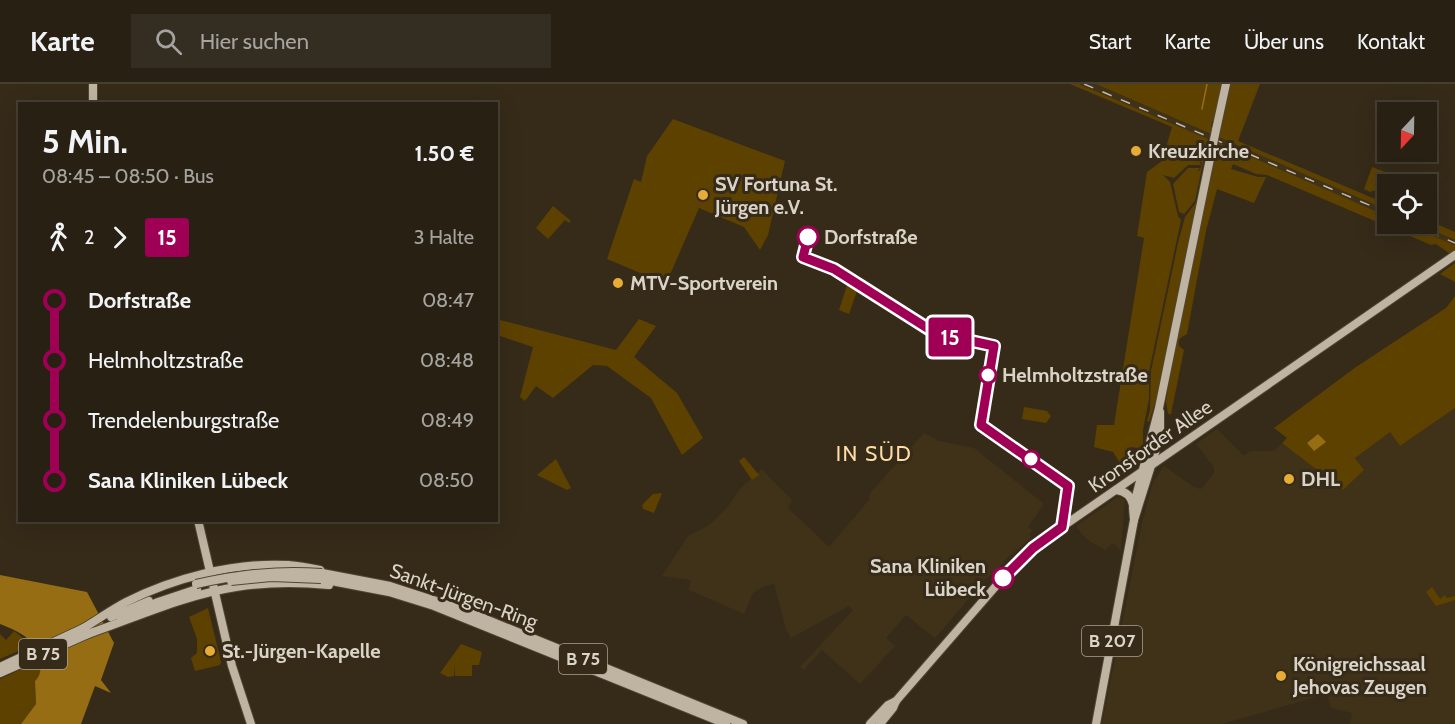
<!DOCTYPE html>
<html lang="de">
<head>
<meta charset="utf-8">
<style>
	:root { --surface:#282013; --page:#342d21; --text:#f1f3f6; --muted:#a5a3a0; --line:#443e33 }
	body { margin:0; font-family:Cabin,sans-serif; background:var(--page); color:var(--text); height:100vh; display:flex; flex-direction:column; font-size:22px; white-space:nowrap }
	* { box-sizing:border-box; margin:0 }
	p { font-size:20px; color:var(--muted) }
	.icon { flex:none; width:33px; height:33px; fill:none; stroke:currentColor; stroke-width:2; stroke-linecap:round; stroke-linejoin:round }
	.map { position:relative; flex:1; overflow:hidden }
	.side { position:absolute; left:18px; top:18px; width:480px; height:420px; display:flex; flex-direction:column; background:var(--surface); border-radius:0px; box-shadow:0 6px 24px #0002,0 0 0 2px var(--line) }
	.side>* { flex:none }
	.badge { padding:0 12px; border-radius:4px; font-size:21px; line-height:39px }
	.needle { width:39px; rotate:202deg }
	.controls { position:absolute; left:1377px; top:18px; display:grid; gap:12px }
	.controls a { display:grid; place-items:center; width:60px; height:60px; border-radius:0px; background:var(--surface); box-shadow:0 6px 24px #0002,0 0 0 2px var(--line); font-size:30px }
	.map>.badge { position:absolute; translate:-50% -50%; box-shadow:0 0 0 3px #fff }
	.legs { display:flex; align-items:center; gap:9px; height:66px; padding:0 24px; font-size:20px }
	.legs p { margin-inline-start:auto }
	.summary { display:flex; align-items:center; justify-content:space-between; height:102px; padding:0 24px }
	h1 { font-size:33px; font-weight:800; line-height:45px }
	ul { padding:0 24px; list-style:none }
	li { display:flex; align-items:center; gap:21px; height:60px; font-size:22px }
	li i { display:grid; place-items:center; width:9px; height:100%; margin:0 8px; background:currentColor }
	li i::after { content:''; width:15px; height:15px; margin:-8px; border:4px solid; border-radius:50%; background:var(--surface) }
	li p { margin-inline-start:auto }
	li:first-child i { background:linear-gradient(#0000 50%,currentColor 0) }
	li:last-child i { background:linear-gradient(currentColor 50%,#0000 0) }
	header { display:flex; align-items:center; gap:36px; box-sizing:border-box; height:84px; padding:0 30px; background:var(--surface); border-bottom:2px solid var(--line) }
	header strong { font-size:28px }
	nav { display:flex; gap:33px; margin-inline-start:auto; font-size:21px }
	.search { width:420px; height:54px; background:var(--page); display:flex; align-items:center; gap:15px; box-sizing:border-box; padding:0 21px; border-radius:0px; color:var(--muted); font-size:22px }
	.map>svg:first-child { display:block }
	.built { fill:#403219 }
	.green { fill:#5d4101 }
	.water { fill:#966d12 }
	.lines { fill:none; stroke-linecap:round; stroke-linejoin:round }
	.stream { stroke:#966d12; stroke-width:1.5 }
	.major-casing { stroke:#504635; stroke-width:10 }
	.major { stroke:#bfb4a1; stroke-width:8 }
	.rail { stroke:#c1baae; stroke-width:1.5; stroke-dasharray:10 10; stroke-linecap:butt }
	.major-bridge-casing { stroke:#504635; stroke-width:10; stroke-linecap:butt }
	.major-bridge { stroke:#bfb4a1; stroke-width:8 }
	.line-1-casing { stroke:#fff; stroke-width:14 }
	.line-1 { stroke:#9f0055; stroke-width:9 }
	.poi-dot { fill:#e7ac36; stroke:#362b19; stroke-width:2 }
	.stop-1-dot { fill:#fff; stroke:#9f0055; stroke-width:3 }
	.labels { text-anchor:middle; stroke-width:6; stroke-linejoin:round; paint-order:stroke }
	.shield { fill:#362b19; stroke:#a9a194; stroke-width:1.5 }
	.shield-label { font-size:18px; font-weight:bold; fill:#dad3c8 }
	.poi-label { font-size:20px; font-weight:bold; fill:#dad3c8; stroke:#362b19; text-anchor:start }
	.stop-label { font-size:20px; font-weight:bold; fill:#dad3c8; stroke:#362b19; text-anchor:start }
	.street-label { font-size:20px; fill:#dad3c8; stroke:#362b19 }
	.neighbourhood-label { font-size:21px; letter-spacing:1.5px; fill:#fedda6; stroke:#362b19 }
</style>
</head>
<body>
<header>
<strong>Karte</strong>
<div class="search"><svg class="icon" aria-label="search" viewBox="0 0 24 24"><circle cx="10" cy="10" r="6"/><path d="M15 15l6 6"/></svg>Hier suchen</div>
<nav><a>Start</a><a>Karte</a><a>Über uns</a><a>Kontakt</a></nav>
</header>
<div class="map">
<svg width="1455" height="640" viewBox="0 0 1455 640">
	<rect width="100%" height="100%" fill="#362b19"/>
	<g class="built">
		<path d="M 1079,0 L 1096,0 L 1117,9 L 1387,126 L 1387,132 Z"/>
		<path d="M 1405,140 L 1418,140 L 1424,142 L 1455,156 L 1455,161 Z"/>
		<path d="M 1455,324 L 1455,640 L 1350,640 L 1352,629 L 1331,624 L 1327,610 L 1222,640 L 1102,640 L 1142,439 L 1153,398 L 1164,382 L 1194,403 L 1201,405 L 1214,389 L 1214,383 L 1196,360 L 1217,345 L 1244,372 L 1250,367 L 1274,367 L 1282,359 L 1343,406 L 1364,386 L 1355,374 L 1390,347 L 1400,362 Z"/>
		<path d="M 924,349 L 939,357 L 974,364 L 1044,420 L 1028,443 L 1033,447 L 1029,450 L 1032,453 L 1007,474 L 994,489 L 981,498 L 967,517 L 935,554 L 906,531 L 886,554 L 895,562 L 860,600 L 822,566 L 804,586 L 800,583 L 853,526 L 849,522 L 791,554 L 786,545 L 774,500 L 764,502 L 753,509 L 744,530 L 689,506 L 691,496 L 662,492 L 688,452 L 708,442 L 727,424 L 740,405 L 762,385 L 792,416 L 788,424 L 829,463 L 869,416 L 870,409 Z"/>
		<path d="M 1118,413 L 1123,414 L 1125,417 L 1121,467 L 1113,459 L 1105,466 L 1086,455 L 1076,442 Z"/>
	</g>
	<g class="green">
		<path d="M 1070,0 L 1079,0 L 1208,55 L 1195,117 L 1184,130 L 1179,128 L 1173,100 L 1188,84 L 1200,84 L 1197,88 L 1200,86 L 1202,79 L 1199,76 L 1201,81 L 1188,81 L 1174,94 L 1163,91 L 1170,98 L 1178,132 L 1181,136 L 1149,288 L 1149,315 L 1143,346 L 1143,365 L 1132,363 L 1130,371 L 1120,379 L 1113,368 L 1094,363 L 1097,341 L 1114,341 L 1144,154 L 1137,152 L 1147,88 L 1162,77 L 1172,43 Z"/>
		<path d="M 1096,0 L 1222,0 L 1214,37 L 1212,37 L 1211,44 L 1220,48 L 1229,0 L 1260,0 L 1238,57 L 1387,120 L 1387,126 Z"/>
		<path d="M 673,35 L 785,77 L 768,151 L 760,166 L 744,143 L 699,124 L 666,200 L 607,175 L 634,95 L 641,98 L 647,72 Z"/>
		<path d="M 1219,59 L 1387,132 L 1388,140 L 1405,140 L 1455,161 L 1455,173 L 1436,160 L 1431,161 L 1267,91 L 1256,90 L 1233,80 L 1231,85 L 1258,93 L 1266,93 L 1254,119 L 1217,105 L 1206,147 L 1187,250 C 1182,253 1177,254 1179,262 L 1184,266 L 1171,330 L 1168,330 L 1166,318 L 1174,263 L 1214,73 L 1216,73 Z"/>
		<path d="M 1206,74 L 1157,313 L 1149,338 L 1147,337 L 1150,326 L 1151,287 L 1178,159 L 1185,133 L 1197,117 Z"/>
		<path d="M 1372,83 L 1407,96 L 1405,100 L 1388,100 L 1387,104 L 1386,103 L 1384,106 L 1378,105 L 1370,108 L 1364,105 Z"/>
		<path d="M 553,122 L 571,137 L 569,139 L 565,136 L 548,155 L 536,144 Z"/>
		<path d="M 1427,136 L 1455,148 L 1455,156 L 1418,140 L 1426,140 Z"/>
		<path d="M 1455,179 L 1455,198 L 1440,190 Z"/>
		<path d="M 848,198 L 858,204 L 849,230 L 839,226 Z"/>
		<path d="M 1455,212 L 1455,324 L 1400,362 L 1390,348 L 1355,374 L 1364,386 L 1343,406 L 1282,359 L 1287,354 L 1274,344 L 1356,283 L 1446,224 Z"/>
		<path d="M 496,235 L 616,266 L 639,235 L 656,242 L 634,273 L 677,309 L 703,354 L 682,371 L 651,314 L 607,282 L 593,281 L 553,314 L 536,302 L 525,317 L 520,313 L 533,263 L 497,251 Z"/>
		<path d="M 1024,323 L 1047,327 L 1051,332 L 1046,339 L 1022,335 Z"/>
		<path d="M 744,373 L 759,391 L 752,396 L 739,377 Z"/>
		<path d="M 556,375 L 571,404 L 567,406 L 537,391 Z"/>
		<path d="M 662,409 L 654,429 L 643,425 L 642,421 L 653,410 Z"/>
		<path d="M 1432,503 L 1440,515 L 1445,511 L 1447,514 L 1455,512 L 1455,516 L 1436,522 L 1426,508 Z"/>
		<path d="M 208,524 L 221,578 L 220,581 L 195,587 L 191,574 L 197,569 L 197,555 L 189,533 Z"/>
		<path d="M 14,547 L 32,561 L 0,575 L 0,550 L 6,556 Z"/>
		<path d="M 461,560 L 482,568 L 479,581 L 472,581 L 472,592 L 455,592 L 454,580 L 454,592 L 448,593 L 440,589 Z"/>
		<path d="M 26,583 L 42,584 L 40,593 L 35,597 L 36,620 L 21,640 L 0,640 L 0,595 Z"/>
	</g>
	<g class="water">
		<path d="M 1318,350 L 1326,358 L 1314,367 L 1307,359 Z"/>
		<path d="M 0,491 L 87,508 L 114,559 L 101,596 L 111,609 L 95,602 L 81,640 L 21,640 L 36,620 L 35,597 C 46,588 39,567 30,557 C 23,549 10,544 0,540 Z"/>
	</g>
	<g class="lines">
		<path class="stream" d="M 1202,25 L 1207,0"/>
		<g class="major-casing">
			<g id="major">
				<path d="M 93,0 L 93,20"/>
				<path d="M 1216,46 L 1226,0"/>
				<path d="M 1116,406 C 1125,407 1131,411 1133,421"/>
				<path d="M 198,436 L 232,582 L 251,640"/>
				<path d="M 1134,436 L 1133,424 L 1159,324 L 1212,65"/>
				<path d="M 322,489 L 390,502 L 461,525 L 743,640"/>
				<path d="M 321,495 L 389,508 L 434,522 L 726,640"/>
				<path d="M 111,533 L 149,517"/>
				<path d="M 121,535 L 158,518 L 197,505"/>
				<path d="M 82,545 C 97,536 111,526 126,518 C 174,494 234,478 288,481 C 299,482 310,484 320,486"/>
				<path d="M 85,551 C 135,534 184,511 236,503 C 267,498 298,498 329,501"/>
				<path d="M 0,583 L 86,543"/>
				<path d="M 0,589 L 88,550"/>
				<path d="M 870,640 L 888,621 L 896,617"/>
				<path d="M 880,640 L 893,624 L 896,617 L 1002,495 L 1033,463 L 1455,171"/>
				<path d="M 1096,640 L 1134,436 L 1155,369 L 1160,345 L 1160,328"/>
			</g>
		</g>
		<use href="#major" class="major"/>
		<g class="rail">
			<path d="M 1084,0 L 1388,129"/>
			<path d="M 1411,140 L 1455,159"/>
		</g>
		<g class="major-bridge-casing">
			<g id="major-bridge">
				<path d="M 1212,65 L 1216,46"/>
				<path d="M 231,497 L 271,493 L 321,495"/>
				<path d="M 196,500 C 241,490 276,486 322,489"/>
			</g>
		</g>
		<use href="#major-bridge" class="major-bridge"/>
	</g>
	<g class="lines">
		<g class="line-1-casing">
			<path id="line-1" d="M 808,153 L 803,173 L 834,185 L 935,249 L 994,262 L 981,341 L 1068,402 L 1062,443 L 1033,464 L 1003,494"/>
		</g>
		<use href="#line-1" class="line-1"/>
	</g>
	<g class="poi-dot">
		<circle cx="1136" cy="67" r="6"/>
		<circle cx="703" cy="111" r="6"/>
		<circle cx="618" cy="199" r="6"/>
		<circle cx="1289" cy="395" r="6"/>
		<circle cx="210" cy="567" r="6"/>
		<circle cx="1281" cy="592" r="6"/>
	</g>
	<g class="stop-1-dot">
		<circle cx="808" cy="153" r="10"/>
		<circle cx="988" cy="291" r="8"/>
		<circle cx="1031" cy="375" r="8"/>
		<circle cx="1003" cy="494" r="10"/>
	</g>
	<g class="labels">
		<g class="shield">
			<rect x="1082" y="542" width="60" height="30" rx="4.5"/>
			<rect x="19" y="555" width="48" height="30" rx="4.5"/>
			<rect x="559" y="560" width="48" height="30" rx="4.5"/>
		</g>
		<g class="shield-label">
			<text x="1112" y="563">B 207</text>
			<text x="43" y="576">B 75</text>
			<text x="583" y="581">B 75</text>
		</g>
		<g class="poi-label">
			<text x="1148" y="74">Kreuzkirche</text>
			<text x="715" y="107">SV Fortuna St.<tspan x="715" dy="23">Jürgen e.V.</tspan></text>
			<text x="630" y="206">MTV-Sportverein</text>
			<text x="1301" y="402">DHL</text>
			<text x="222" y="574">St.-Jürgen-Kapelle</text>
			<text x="1293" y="587">Königreichssaal<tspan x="1293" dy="23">Jehovas Zeugen</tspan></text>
		</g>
		<g class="stop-label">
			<text x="824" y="160">Dorfstraße</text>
			<text x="1002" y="298">Helmholtzstraße</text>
			<text x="986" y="489" text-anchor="end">Sana Kliniken<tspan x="986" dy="23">Lübeck</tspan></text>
		</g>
		<g class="street-label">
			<text transform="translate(1150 362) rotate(-35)" y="7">Kronsforder Allee</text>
			<text transform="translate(464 512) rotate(20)" y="7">Sankt-Jürgen-Ring</text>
		</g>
		<g class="neighbourhood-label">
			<text x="874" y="377">IN SÜD</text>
		</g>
	</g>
</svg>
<div class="controls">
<a><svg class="needle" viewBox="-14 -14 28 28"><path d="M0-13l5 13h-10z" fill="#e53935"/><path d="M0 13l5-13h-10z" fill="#a5a3a0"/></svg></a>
<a><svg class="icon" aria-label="locate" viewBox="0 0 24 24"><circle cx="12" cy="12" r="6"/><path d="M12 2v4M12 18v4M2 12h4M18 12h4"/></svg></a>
</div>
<b class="badge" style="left:950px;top:253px;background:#9f0055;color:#fff">15</b>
<section class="side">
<div class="summary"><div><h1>5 Min.</h1><p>08:45 – 08:50 · Bus</p></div><b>1.50 €</b></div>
<div class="legs"><svg class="icon" aria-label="walk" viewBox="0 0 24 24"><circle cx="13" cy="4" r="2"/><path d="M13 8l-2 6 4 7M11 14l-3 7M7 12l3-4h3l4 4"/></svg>2<svg class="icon" aria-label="forward" viewBox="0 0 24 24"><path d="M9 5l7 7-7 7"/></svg><b class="badge" style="background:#9f0055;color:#fff">15</b><p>3 Halte</p></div>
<ul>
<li><i style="color:#9f0055"></i><b>Dorfstraße</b><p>08:47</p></li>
<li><i style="color:#9f0055"></i><span>Helmholtzstraße</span><p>08:48</p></li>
<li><i style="color:#9f0055"></i><span>Trendelenburgstraße</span><p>08:49</p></li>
<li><i style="color:#9f0055"></i><b>Sana Kliniken Lübeck</b><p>08:50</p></li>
</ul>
</section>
</div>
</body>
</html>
